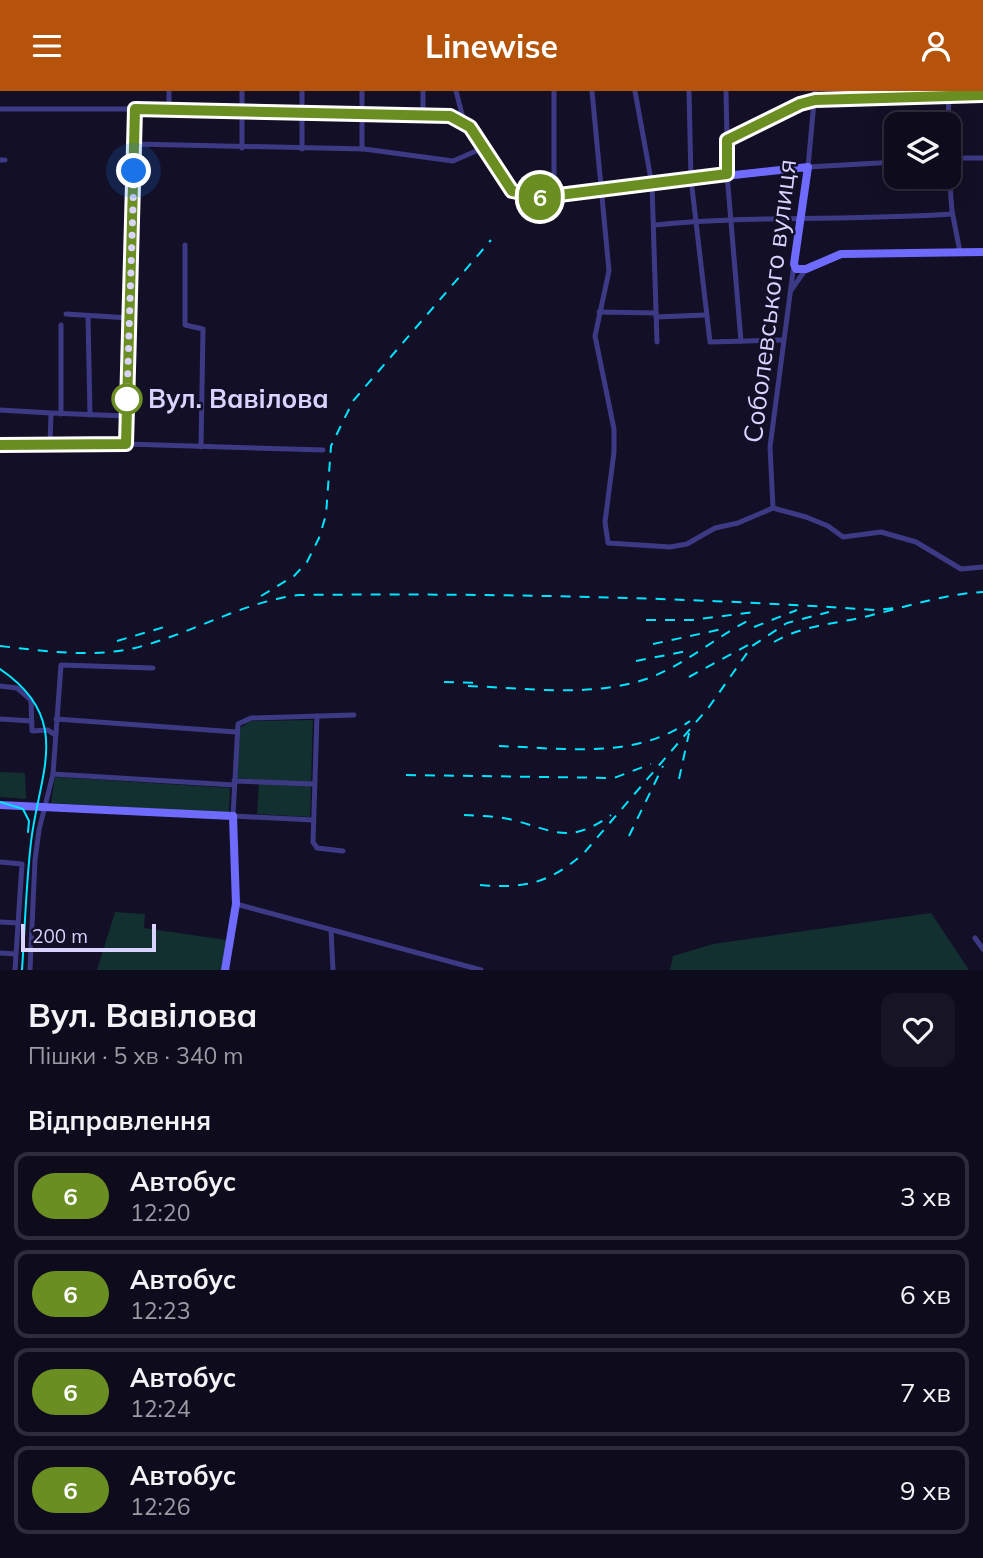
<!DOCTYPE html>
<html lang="uk">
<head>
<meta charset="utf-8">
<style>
	:root { --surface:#0e0b1c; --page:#171425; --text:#f1f3f6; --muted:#9b9ba3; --line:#2e2b3b; --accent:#b45309 }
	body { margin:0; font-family:Mulish,sans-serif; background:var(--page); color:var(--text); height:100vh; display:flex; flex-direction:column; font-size:26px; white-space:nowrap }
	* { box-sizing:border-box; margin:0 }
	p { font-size:23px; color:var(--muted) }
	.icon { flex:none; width:38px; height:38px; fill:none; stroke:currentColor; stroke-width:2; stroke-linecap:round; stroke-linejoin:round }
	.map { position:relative; height:879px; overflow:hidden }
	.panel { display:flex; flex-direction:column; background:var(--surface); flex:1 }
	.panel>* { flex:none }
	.badge { padding:0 14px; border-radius:23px; font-size:24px; line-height:46px }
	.controls { position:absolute; left:884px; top:21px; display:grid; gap:14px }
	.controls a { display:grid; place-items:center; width:77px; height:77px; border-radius:14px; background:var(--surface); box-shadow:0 4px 18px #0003,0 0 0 2px var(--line); font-size:35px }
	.scale { position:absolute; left:21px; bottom:18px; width:135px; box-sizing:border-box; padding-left:7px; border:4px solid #d9d4ff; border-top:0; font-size:19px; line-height:24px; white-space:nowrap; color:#d9d4ff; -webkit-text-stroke:5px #130f26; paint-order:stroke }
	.you { position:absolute; width:35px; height:35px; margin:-18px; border:5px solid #fff; border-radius:50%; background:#1a73e8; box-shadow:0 0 0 10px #1a73e833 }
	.map>.badge { position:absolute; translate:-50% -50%; box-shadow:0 0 0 4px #fff }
	h2 { padding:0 28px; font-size:26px; line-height:63px }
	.round { display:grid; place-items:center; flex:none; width:74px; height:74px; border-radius:14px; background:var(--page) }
	.head { display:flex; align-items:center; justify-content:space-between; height:119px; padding:0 28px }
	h1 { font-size:33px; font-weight:700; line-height:52px }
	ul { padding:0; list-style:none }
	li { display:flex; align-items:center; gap:21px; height:88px; margin:0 14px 10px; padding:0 14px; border:4px solid var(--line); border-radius:14px }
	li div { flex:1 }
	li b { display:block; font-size:26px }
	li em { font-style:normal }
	li .badge { min-width:77px; font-weight:700; text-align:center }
	header { display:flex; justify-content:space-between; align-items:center; height:91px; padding:0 28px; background:var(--accent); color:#fff; font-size:32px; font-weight:700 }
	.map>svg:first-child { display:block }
	.green { fill:#12302f }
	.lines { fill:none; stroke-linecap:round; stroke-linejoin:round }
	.street { stroke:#3d3a85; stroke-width:5 }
	.secondary { stroke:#6f6bff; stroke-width:8 }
	.tram { stroke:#00e5ff; stroke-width:2 }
	.rail { stroke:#00e5ff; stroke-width:2; stroke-dasharray:10 9; stroke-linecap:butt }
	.line-casing { stroke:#fff; stroke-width:16 }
	.line { stroke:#6b8e23; stroke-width:10 }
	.walk { stroke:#d9d4ff; stroke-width:7; stroke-dasharray:0 12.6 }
	.stop-dot { fill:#fff; stroke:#6b8e23; stroke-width:3.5 }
	.labels { text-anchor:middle; stroke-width:5; stroke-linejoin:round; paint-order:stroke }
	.street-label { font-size:26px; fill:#d9d4ff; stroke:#130f26 }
	.stop-label { font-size:26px; font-weight:bold; fill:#d9d4ff; stroke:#130f26; text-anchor:start }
</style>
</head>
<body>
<header><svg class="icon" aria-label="menu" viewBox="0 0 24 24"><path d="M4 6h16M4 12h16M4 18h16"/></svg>Linewise<svg class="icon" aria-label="person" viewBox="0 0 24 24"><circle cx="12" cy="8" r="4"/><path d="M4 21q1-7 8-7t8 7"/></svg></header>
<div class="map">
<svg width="983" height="879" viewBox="0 0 983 879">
	<rect width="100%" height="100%" fill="#130f26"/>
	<g class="green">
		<path d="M 313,629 L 310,726 L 257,723 L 259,689 L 237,687 L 240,637 L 250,630 Z"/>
		<path d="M 0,681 L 25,682 L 26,708 L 0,706 Z"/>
		<path d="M 55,686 L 230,697 L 229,722 L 51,712 Z"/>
		<path d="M 115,821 L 145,823 L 144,837 L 226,849 L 221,879 L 97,879 Z"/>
		<path d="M 931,822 L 969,879 L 670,879 L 673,865 L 713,853 Z"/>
	</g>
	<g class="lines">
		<g class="street">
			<path d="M 423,0 L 423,23"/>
			<path d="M 456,0 L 464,31"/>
			<path d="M 554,0 L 554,105"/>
			<path d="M 592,0 L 609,180 L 595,245 L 614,338 L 614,361 L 605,431 L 608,452 L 670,456 L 687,453 L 715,437 L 738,432 L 773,417 L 806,426 L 828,435 L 843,446 L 881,441 L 916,451 L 961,478 L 983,476"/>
			<path d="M 635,0 L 652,94 L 657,251"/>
			<path d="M 689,0 L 691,88 L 710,251 L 782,249"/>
			<path d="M 726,0 L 727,49 L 808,10 L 983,4"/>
			<path d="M 815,0 L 808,76 L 896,71"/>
			<path d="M 0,18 L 135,18"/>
			<path d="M 169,19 L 169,0"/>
			<path d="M 948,33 L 949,0"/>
			<path d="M 135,53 L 364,58 L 453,70 L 483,57"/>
			<path d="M 242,57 L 242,0"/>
			<path d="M 302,58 L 302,0"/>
			<path d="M 362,58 L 362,0"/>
			<path d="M 948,67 L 983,67"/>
			<path d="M 0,69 L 5,69"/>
			<path d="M 948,70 L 952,120 L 960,161"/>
			<path d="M 727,83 L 741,250"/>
			<path d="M 655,134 C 753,124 853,130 952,123"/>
			<path d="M 185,154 L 185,234 L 203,238 L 201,356"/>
			<path d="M 792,198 L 806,178"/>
			<path d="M 599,221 L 656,222"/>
			<path d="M 66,223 L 129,227"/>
			<path d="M 88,225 L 90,324"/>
			<path d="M 656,226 L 705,224"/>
			<path d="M 0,319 L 51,322"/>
			<path d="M 61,323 L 61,234"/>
			<path d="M 126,353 L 323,359"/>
			<path d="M 50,354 L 51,322 L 126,325"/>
			<path d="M 773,417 L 770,356 L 794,173"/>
			<path d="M 0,595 L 17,597 L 31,609 L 32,640 L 48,639 L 55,644"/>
			<path d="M 317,625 L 313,751 L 317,757 L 343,760"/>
			<path d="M 0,628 L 32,630"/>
			<path d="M 56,628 L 236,641"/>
			<path d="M 53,683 L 234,694"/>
			<path d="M 234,690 L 314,693"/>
			<path d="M 313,729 L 233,725 L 238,633 L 251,627 L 354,624"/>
			<path d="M 0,771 L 22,773 L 15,879"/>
			<path d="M 236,813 L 481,879"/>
			<path d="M 0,831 L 18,832"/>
			<path d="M 331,839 L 333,879"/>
			<path d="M 975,847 L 983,858"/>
			<path d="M 0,862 L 16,863"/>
			<path d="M 30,879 L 35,769 L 39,739 L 53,683 L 61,574 L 153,577"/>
		</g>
		<g class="secondary">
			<path d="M 727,49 L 727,83"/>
			<path d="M 0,354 L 126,353 L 135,18 L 450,25 L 470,36 L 512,100 L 532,106 L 808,76 L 794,173 L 796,178 L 806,178 L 841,163 L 983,161"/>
			<path d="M 0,714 L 233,725 L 236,813 L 225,879"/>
		</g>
		<g class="tram">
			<path d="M 0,578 C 74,628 39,682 31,751 C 26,794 25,836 22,879"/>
			<path d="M 0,711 L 23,718 L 29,730 L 28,741"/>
		</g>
		<g class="rail">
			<path d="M 261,505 L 294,485 L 307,471 L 319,447 L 326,424 L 331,355 L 353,310 L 491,149"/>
			<path d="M 646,529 L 692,529 L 754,521"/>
			<path d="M 754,536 L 797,519"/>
			<path d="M 117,550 L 171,534"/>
			<path d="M 774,551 C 805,533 838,533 872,524 C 909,515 945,503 983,501"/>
			<path d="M 653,553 L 727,537"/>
			<path d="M 0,555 C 45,560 90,567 135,557 C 191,543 242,511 299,504 C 492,502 684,506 876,519 L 896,517"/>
			<path d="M 636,570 L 692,559"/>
			<path d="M 689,586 L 748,554"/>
			<path d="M 444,591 L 479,592"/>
			<path d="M 468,595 C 526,597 594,607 649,587 C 686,573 716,546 751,528"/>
			<path d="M 499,655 C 562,657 635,669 690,630"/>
			<path d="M 406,684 L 614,687 L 651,673"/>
			<path d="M 679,688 L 689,642"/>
			<path d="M 464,724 C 480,725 497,725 513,729 C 555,740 569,754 611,724"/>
			<path d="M 629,745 L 663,675"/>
			<path d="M 480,794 C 525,798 550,792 584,762 L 709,616 L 752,555 L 787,532 L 829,521"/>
		</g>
	</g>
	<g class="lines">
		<g class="line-casing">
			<path id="line" d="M 0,354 L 126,353 L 135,18 L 450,25 L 470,36 L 512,100 L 543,106 L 727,83 L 727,49 L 800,13 L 815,9 L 983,4"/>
		</g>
		<use href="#line" class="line"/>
		<path class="walk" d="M 127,308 L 134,80"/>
	</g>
	<circle class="stop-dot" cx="127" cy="308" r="14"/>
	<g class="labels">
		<g class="street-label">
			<text transform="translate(770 210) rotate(-83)" y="9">Соболевського вулиця</text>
		</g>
		<g class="stop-label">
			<text x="148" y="317">Вул. Вавілова</text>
		</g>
	</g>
</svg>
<div class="controls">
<a><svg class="icon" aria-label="layers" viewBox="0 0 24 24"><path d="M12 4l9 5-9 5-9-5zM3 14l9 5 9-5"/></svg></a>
</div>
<div class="scale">200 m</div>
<div class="you" style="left:134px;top:80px"></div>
<b class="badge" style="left:540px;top:106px;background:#6b8e23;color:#fff">6</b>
</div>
<section class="panel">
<div class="head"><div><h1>Вул. Вавілова</h1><p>Пішки · 5 хв · 340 m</p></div><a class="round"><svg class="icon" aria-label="heart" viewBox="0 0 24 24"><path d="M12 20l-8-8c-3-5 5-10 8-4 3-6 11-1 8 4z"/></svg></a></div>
<h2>Відправлення</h2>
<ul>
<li><span class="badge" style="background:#6b8e23;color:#fff">6</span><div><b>Автобус</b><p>12:20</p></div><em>3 хв</em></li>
<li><span class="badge" style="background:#6b8e23;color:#fff">6</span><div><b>Автобус</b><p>12:23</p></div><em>6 хв</em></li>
<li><span class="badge" style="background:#6b8e23;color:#fff">6</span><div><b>Автобус</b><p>12:24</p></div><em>7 хв</em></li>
<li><span class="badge" style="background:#6b8e23;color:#fff">6</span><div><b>Автобус</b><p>12:26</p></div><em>9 хв</em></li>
</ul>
</section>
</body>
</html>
